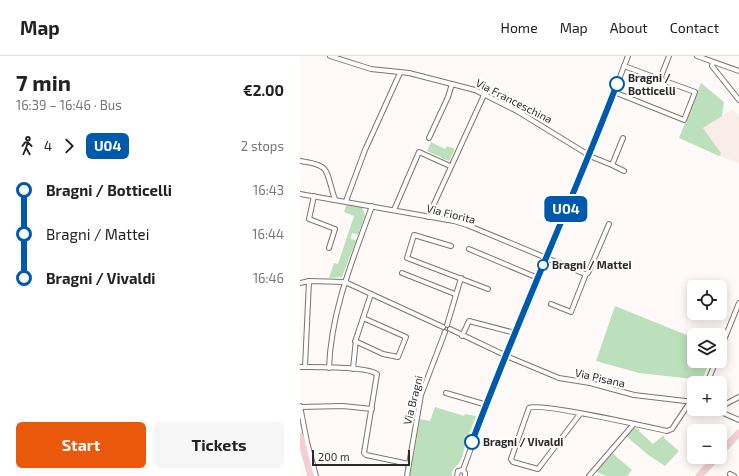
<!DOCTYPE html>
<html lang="en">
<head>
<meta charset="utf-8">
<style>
	:root { --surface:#fff; --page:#f6f6f6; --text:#222; --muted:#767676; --line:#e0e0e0; --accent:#ea580c }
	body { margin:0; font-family:"Exo 2",sans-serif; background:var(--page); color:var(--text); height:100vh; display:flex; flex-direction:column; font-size:15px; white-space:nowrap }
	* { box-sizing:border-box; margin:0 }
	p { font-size:13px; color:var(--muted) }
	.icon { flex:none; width:22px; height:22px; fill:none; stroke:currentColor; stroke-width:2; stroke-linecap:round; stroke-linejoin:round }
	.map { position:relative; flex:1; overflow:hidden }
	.side { display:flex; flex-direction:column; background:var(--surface); width:300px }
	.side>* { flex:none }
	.badge { padding:0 8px; border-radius:6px; font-size:14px; line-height:26px }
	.controls { position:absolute; left:387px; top:224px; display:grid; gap:8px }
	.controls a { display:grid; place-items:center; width:40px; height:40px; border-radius:6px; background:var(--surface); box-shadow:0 2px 10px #0003; font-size:20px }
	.scale { position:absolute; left:12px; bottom:10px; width:98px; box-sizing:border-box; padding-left:4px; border:2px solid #2d2927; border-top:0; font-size:11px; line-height:14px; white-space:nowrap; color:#2d2927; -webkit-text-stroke:3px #fff; paint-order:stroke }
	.map>.badge { position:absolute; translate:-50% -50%; box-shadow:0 0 0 2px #fff }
	.legs { display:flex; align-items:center; gap:6px; height:44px; padding:0 16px; font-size:13px }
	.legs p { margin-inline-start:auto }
	.overview { display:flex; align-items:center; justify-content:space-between; height:68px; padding:0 16px }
	h1 { font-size:22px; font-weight:700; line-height:30px }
	.primary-button { display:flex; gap:8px; margin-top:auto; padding:8px 16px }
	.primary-button a { flex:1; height:46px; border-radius:6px; background:var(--accent); color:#fff; font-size:16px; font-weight:700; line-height:46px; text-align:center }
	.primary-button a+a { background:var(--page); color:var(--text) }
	ul { padding:0 16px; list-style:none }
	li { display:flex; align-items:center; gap:14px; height:44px; font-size:15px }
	li i { display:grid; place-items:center; width:6px; height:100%; margin:0 5px; background:currentColor }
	li i::after { content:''; width:10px; height:10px; margin:-5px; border:3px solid; border-radius:50%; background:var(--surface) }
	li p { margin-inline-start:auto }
	li:first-child i { background:linear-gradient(#0000 50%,currentColor 0) }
	li:last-child i { background:linear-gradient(currentColor 50%,#0000 0) }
	header { display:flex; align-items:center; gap:24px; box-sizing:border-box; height:56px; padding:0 20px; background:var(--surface); border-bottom:1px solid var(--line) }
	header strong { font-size:19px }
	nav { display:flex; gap:22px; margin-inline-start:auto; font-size:14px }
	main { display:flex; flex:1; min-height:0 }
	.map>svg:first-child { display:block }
	.built { fill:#f8ede7 }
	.green { fill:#bce0bb }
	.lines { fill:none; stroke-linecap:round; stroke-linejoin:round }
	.stream { stroke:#6ca4c7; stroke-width:1 }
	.minor-casing { stroke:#7e746f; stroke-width:6 }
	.major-casing { stroke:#d9d8d8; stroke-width:7 }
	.minor { stroke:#fff; stroke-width:4 }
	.major { stroke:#facccf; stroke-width:5 }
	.line-1-casing { stroke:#fff; stroke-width:9 }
	.line-1 { stroke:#005aab; stroke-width:6 }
	.stop-1-dot { fill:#fff; stroke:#005aab; stroke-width:2 }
	.labels { text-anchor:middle; stroke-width:4; stroke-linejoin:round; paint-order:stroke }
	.stop-label { font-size:11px; font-weight:bold; fill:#2d2927; stroke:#fff; text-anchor:start }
	.street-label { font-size:11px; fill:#2d2927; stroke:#fff }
</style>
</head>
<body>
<header>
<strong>Map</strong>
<nav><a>Home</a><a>Map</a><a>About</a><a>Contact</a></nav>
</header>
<main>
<section class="side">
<div class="overview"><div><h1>7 min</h1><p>16:39 – 16:46 · Bus</p></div><b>€2.00</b></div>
<div class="legs"><svg class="icon" aria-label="walk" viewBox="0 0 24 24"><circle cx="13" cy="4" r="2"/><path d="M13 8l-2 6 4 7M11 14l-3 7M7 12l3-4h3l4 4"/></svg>4<svg class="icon" aria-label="forward" viewBox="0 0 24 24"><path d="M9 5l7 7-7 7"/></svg><b class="badge" style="background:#005aab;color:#fff">U04</b><p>2 stops</p></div>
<ul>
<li><i style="color:#005aab"></i><b>Bragni / Botticelli</b><p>16:43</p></li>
<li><i style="color:#005aab"></i><span>Bragni / Mattei</span><p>16:44</p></li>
<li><i style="color:#005aab"></i><b>Bragni / Vivaldi</b><p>16:46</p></li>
</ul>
<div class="primary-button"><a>Start</a><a>Tickets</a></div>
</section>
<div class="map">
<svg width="439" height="420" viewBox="0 0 439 420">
	<rect width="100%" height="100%" fill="#fffaf8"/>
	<path class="built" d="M 433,53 L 439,62 L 439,107 L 419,100 L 421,97 L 403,72 Z"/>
	<g class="green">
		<path d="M 401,27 L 424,46 L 422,60 L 403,72 L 421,97 L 419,100 L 379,82 Z"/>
		<path d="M 131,86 L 145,93 L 147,90 L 155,93 L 149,105 L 127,95 Z"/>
		<path d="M 47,147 L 62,151 L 65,159 L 58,179 L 52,177 L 51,183 L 55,184 L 57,182 L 42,221 L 29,222 L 34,207 L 38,208 L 54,160 L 44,156 Z"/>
		<path d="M 315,250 L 394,282 L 394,305 L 410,305 L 402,324 L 339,317 L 296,305 Z"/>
		<path d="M 135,351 L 164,360 L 165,358 L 176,360 L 168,381 L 166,381 C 165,388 164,398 160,406 C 156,412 151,412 152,420 L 110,420 L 120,363 L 130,365 Z"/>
		<path d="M 334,372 L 339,373 L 339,375 L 353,388 L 364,379 L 364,382 L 379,395 L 365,410 L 347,398 L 326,380 Z"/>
		<path d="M 311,396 L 332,414 L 327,420 L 306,420 L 295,415 Z"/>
	</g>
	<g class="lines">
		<path class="stream" d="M 226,261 L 241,224"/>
		<g class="minor-casing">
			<g id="minor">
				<path d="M 30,0 L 71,13 L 109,17 L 175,34 L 217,55 L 292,101 L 312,109 L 323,82"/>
				<path d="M 397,0 L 439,15"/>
				<path d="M 413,6 L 412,10 L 439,44"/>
				<path d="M 360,23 L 369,0"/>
				<path d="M 314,36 L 384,64 L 395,36 L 324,10"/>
				<path d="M 129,82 L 148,41 L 152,28"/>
				<path d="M 0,105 C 7,106 16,107 22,111 C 29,114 31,135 35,143"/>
				<path d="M 312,109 L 324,115"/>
				<path d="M 0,138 L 154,165 L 167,169 L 285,218 L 288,217 L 309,168"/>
				<path d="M 14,140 L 9,163 L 35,173 L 29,192"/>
				<path d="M 46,145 L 65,94 L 100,17"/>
				<path d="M 94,154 L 119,96 L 150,110"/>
				<path d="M 128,161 L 184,39"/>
				<path d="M 151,190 L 114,179 L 107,202 L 188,233"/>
				<path d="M 169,193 L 238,222"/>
				<path d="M 102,217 L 155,238"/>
				<path d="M 0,227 L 9,225 L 45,226 L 143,271"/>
				<path d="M 251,248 L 271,256 L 286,218"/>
				<path d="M 147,269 L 161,222"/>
				<path d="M 150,273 L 211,302 L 259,322 L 290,327 L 334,339 L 394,346"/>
				<path d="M 162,280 L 169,265 L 215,277"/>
				<path d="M 55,285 L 83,298 L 98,301 L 106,281 L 63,262"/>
				<path d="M 420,294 L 439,247"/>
				<path d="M 0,311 C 15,311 67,310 77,318 L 64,397 L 66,399 L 109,408"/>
				<path d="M 5,311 L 9,225"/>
				<path d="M 29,312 C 31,255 53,203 72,150"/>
				<path d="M 53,313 L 56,283 L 71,238"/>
				<path d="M 407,327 L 416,305"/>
				<path d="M 146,337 L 187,349"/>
				<path d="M 0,350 L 7,386 L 16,420"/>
				<path d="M 0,351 L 43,350 L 72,353"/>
				<path d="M 420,351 L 439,341"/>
				<path d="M 414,353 L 439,364"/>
				<path d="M 280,358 L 238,413 L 213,406 L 211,403 L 229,352 C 239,346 348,371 367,375 L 372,373 L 390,346"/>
				<path d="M 163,414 L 199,315 L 290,99 L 328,0"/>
				<path d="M 163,414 L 165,417 L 165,420"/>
				<path d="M 430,418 L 434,420"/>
				<path d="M 107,420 L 121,339 L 145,276"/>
				<path d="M 157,420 L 158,415 L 163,414"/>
				<path d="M 289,420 L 333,369"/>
			</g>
		</g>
		<g class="major-casing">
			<g id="major">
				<path d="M 0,380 L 11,420"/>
				<path d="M 420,397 L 439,377"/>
				<path d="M 399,420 L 417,401"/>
			</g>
		</g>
		<use href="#minor" class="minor"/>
		<use href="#major" class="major"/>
	</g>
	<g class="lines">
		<g class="line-1-casing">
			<path id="line-1" d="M 172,386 C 217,265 271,148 317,28"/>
		</g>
		<use href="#line-1" class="line-1"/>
	</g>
	<g class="stop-1-dot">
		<circle cx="317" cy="28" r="7"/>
		<circle cx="243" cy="209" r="5"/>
		<circle cx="172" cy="386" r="7"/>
	</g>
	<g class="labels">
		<g class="stop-label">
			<text x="328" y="26">Bragni /<tspan x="328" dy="13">Botticelli</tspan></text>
			<text x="252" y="213">Bragni / Mattei</text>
			<text x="183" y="390">Bragni / Vivaldi</text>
		</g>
		<g class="street-label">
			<text transform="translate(214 45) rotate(27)" y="4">Via Franceschina</text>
			<text transform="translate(151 158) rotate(14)" y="4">Via Fiorita</text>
			<text transform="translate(300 322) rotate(13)" y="4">Via Pisana</text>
			<text transform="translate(113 344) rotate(-76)" y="4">Via Bragni</text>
		</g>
	</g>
</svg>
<div class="controls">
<a><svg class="icon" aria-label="locate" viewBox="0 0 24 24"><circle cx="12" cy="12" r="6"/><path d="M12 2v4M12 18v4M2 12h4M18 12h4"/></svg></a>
<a><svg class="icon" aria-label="layers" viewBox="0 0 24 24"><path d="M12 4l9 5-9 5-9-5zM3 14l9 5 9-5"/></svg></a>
<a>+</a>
<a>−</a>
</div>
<div class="scale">200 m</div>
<b class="badge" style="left:266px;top:153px;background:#005aab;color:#fff">U04</b>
</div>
</main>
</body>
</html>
